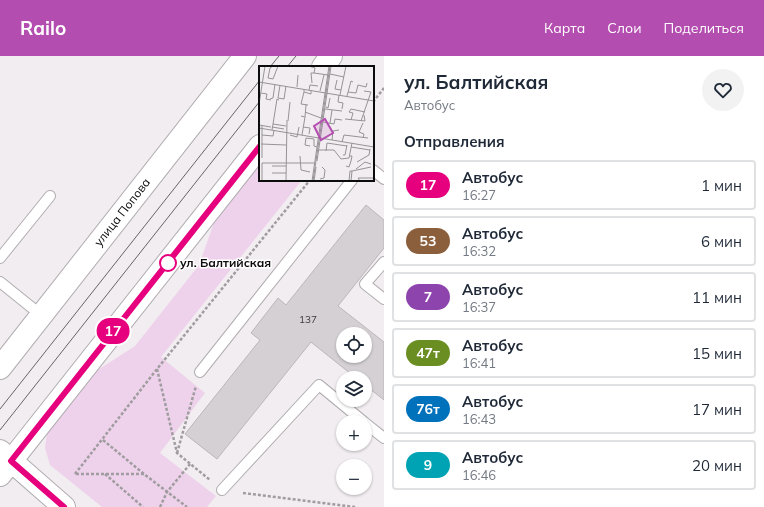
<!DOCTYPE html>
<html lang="ru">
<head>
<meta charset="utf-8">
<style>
	:root { --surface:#fff; --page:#f2f2f3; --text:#1f2937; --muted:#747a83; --line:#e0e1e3; --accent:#b44db0 }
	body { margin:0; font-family:Mulish,sans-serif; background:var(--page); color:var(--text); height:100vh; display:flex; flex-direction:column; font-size:15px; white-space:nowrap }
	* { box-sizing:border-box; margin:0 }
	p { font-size:13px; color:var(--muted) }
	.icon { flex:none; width:22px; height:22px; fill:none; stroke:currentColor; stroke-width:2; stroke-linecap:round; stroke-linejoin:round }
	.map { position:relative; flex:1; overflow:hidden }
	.panel { display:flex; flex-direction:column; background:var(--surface); width:380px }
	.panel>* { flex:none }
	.badge { padding:0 8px; border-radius:13px; font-size:14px; line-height:26px }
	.buttons { position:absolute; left:336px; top:271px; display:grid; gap:8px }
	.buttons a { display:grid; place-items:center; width:36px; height:36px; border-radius:50%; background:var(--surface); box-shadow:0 1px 3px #0004; font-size:20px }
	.map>.badge { position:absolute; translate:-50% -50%; box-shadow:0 0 0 2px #fff }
	h2 { padding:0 20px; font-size:15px; line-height:36px }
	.round { display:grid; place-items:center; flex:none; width:42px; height:42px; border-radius:21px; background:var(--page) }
	.summary { display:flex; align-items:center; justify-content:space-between; height:68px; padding:0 20px }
	h1 { font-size:19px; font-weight:700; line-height:30px }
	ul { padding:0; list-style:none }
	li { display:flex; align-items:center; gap:12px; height:50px; margin:0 8px 6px; padding:0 12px; border:2px solid var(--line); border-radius:4px }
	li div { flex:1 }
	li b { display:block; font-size:15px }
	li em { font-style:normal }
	li .badge { min-width:44px; font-weight:700; text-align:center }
	header { display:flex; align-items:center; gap:24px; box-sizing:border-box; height:56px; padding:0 20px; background:var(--accent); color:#fff }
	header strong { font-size:19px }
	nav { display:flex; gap:22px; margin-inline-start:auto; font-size:14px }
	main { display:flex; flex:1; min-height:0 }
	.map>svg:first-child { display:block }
	.green { fill:#eed2eb }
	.building { fill:#d4d0d4; stroke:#bab6b9; fill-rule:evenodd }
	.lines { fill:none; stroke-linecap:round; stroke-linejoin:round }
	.service-casing { stroke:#b1adb0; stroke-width:12 }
	.secondary-casing { stroke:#b1adb0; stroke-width:24 }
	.path { stroke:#a09c9f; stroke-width:2.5; stroke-dasharray:3 2; stroke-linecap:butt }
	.service { stroke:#fff; stroke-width:10 }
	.secondary { stroke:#fff; stroke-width:22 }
	.tram { stroke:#666466; stroke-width:1 }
	.line-casing { stroke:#fff; stroke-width:9 }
	.line { stroke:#e6007e; stroke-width:6 }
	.stop-dot { fill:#fff; stroke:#e6007e; stroke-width:2 }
	.labels { text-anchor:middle; stroke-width:3; stroke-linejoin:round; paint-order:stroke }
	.number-label { font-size:10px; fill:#3f3d3f }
	.street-label { font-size:12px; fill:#0d0c0d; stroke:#fff }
	.stop-label { font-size:12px; font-weight:bold; fill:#0d0c0d; stroke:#fff; text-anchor:start }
	.inset-road { fill:none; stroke:#969396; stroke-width:1 }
	.view { fill:#b44db0; fill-opacity:0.15; stroke:#b44db0; stroke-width:2 }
	.inset-edge { fill:none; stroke:#0d0c0d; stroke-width:2 }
</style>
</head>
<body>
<header>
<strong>Railo</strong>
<nav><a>Карта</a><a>Слои</a><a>Поделиться</a></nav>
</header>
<main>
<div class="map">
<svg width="384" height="451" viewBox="0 0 384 451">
	<rect width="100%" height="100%" fill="#f2edf1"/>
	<path class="green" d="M 260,104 L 260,124 L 302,124 L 161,301 L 205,337 L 160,397 L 216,440 L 207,451 L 102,451 L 50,409 L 45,392 L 47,377 L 93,317 L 135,290 L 199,209 L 216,161 Z"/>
	<path class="building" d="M 366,149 L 384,164 L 384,192 L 338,250 L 384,286 L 384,344 L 365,329 L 365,322 L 356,322 L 311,286 L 217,403 L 185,378 L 260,284 L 251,277 L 278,242 L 286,249 ZM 343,278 L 365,278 L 365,300 L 343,300 Z"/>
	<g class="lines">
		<g class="service-casing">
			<g id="service">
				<path d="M 373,114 L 384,123"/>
				<path d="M 0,202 L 50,140"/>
				<path d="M 384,206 L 365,228 L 384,243"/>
				<path d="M 0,226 L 41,259"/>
				<path d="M 200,316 L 352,124"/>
				<path d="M 365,367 L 384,382"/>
				<path d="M 222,434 L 319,329 L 364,366"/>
			</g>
		</g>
		<g class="secondary-casing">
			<g id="secondary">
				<path d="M 323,11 L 331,0"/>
				<path id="s1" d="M 0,312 L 245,0"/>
				<path d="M 0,395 L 64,451"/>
				<path d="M 0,419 L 260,90"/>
			</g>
		</g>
		<g class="path">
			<path d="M 373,46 L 384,32"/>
			<path d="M 157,313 L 177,397 L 210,424"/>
			<path d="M 103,384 L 144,418 L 187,451"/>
			<path d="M 177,397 L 196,330"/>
			<path d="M 75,418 L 157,313 L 310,124"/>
			<path d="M 76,418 L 144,418"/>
			<path d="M 105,418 L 143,451"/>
			<path d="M 243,437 L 355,451"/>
			<path d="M 160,451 L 167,436 L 190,408"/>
		</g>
		<use href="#service" class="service"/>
		<use href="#secondary" class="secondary"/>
		<g class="tram">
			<path d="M 270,11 L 279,0"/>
			<path d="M 287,11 L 296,0"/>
			<path d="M 0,353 L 260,24"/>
			<path d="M 0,374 L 260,45"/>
		</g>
	</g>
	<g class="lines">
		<g class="line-casing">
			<path id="line" d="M 64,451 L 11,405 L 260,90"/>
		</g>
		<use href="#line" class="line"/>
	</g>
	<circle class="stop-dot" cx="168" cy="207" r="8"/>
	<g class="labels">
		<g class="number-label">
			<text x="308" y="267">137</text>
		</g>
		<g class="street-label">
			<text dy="4" stroke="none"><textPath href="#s1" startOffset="198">улица Попова</textPath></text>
		</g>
		<g class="stop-label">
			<text x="180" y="211">ул. Балтийская</text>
		</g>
	</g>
	<g transform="translate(259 10)">
		<rect width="115" height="115" fill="#f2edf1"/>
		<path class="inset-road" d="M 14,0 L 11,2 L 9,12 L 14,13 L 19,0M 50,0 L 56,2 L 55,7 L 69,9M 71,8 L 85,11M 78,14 L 76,23 L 82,24M 0,16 L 115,35M 53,17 L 52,7 L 55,7M 21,19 L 19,32 L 25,33 L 27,20M 38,21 L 39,9M 45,23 L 45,26 L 52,28 L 52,24M 50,24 L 51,19 L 59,20M 61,25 L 65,9M 45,26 L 42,38 L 49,39M 89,26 L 97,27 L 99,19 L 107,21 L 108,17M 2,27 L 8,28 L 7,33 L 12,34M 80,29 L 79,36 L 84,37 L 83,43M 81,29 L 87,0M 88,30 L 92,15 L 94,16M 11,33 L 14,32 L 16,18M 0,38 L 6,0M 67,41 L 69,42 L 71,32M 66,43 L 83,45M 46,46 L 62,52M 42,50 L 46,51 L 43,69M 46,51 L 47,39M 86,53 L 106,55 L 105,49M 92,54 L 94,47 L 90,46 L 92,43 L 106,46M 29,55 L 31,36M 102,55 L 112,26 L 105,25M 64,56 L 75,58 L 76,53 L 83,54M 71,57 L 73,44M 104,57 L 100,66 L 105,68 L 104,72M 14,58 L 18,33 L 20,34M 0,59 L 12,61M 13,61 L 25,63M 44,61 L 51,62 L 50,68M 0,62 L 60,72M 13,64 L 14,58 L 27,60M 3,69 L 14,70 L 15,64M 31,69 L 38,71 L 40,61M 61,72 L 115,81M 73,74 L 74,65 L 80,64M 83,76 L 85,69 L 109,72M 2,78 L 27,79M 51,80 L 46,79 L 47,72 L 55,73 L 55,80 L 58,81M 92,81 L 111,84M 60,84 L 75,84 L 82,93 L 90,92 L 93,77M 67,85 L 68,77 L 88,80M 84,89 L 86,89 L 88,79M 41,90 L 42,104 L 51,106M 3,92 L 3,60M 58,95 L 72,0M 98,96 L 110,89 L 111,83M 13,100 L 27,100M 87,100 L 90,101 L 92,95 L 93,90 L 91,90M 97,103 L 106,96 L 112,98M 93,105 L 112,101M 13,107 L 27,107M 61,113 L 65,112 L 66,104 L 63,101M 3,115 L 3,97 L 55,97M 27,115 L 28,54M 53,115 L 70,0M 54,115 L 71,0M 55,115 L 57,101M 90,115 L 91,105 L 93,105 L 92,115M 101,115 L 99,112 L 115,112"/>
		<path class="view" d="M 66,53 L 74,67 L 62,74 L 55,60 Z"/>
		<rect width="115" height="115" class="inset-edge"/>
	</g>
</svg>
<div class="buttons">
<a><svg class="icon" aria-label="locate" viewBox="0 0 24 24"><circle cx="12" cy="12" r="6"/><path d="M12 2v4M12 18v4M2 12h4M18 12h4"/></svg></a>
<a><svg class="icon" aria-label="layers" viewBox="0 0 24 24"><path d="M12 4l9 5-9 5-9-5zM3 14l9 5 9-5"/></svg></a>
<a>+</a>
<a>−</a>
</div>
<b class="badge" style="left:113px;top:275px;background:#e6007e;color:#fff">17</b>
</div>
<section class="panel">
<div class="summary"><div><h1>ул. Балтийская</h1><p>Автобус</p></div><a class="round"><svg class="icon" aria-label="heart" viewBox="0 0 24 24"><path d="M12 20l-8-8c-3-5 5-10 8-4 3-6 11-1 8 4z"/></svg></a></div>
<h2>Отправления</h2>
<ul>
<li><span class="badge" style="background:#e6007e;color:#fff">17</span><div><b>Автобус</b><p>16:27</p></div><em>1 мин</em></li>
<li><span class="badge" style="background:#8b5e3c;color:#fff">53</span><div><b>Автобус</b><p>16:32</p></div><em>6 мин</em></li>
<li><span class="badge" style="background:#8e44ad;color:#fff">7</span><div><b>Автобус</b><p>16:37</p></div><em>11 мин</em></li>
<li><span class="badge" style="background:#6b8e23;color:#fff">47т</span><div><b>Автобус</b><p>16:41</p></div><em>15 мин</em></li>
<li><span class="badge" style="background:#0072bc;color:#fff">76т</span><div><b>Автобус</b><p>16:43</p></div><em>17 мин</em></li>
<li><span class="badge" style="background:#00a3b4;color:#fff">9</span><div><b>Автобус</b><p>16:46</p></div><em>20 мин</em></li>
</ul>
</section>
</main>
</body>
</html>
